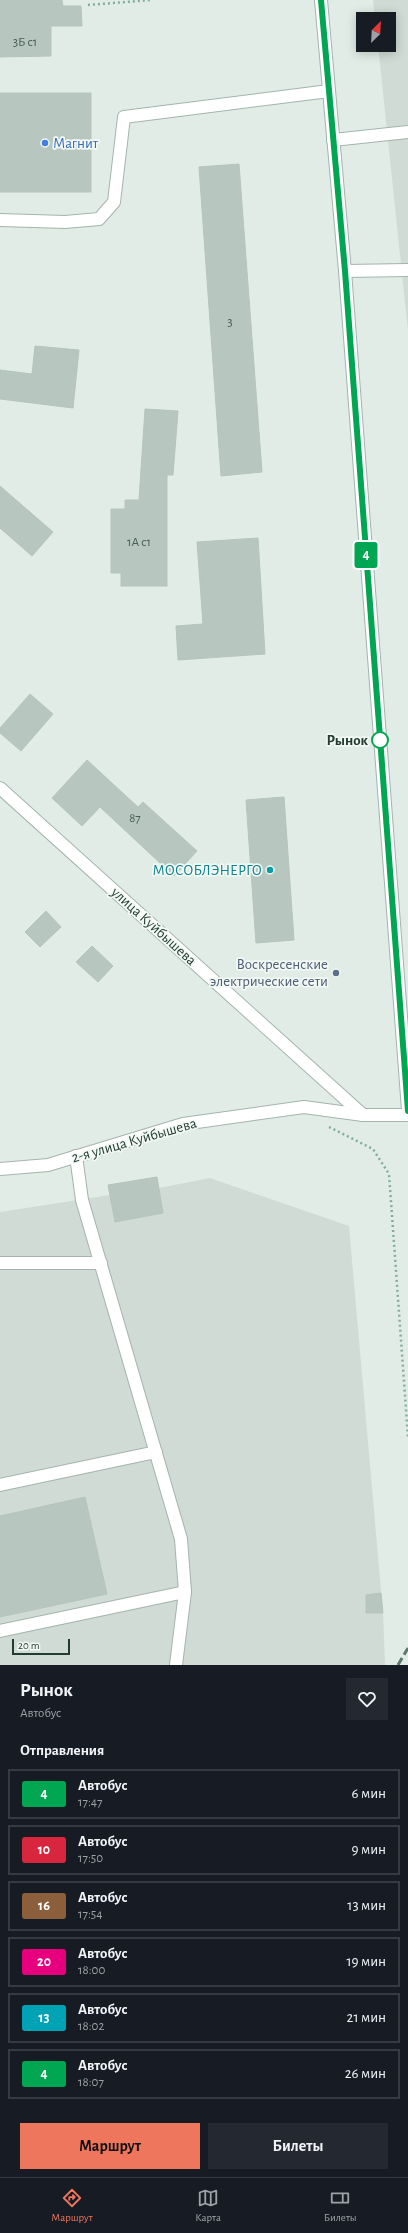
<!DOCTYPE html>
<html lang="ru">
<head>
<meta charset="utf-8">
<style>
	:root { --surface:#171b24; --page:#242831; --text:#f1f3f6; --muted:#9ea1a6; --line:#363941; --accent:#ee765c }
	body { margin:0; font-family:"Alegreya Sans",sans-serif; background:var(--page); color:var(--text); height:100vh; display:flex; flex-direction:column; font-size:15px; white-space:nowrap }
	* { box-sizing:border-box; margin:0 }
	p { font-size:13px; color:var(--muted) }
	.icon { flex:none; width:22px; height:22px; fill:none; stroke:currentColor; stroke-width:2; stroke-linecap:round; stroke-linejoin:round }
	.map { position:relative; height:1665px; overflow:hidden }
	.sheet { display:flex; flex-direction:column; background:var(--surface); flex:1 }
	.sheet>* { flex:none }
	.badge { padding:0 8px; border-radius:3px; font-size:14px; line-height:26px }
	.needle { width:26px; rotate:24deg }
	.tools { position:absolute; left:356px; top:12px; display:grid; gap:8px }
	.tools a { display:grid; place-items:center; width:40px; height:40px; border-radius:0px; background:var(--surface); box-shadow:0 2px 10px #0003; font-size:20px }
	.scale { position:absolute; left:12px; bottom:10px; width:58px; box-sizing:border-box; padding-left:4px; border:2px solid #223c33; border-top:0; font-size:11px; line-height:14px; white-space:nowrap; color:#223c33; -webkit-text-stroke:3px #f2f8f4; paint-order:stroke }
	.map>.badge { position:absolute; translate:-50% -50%; box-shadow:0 0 0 2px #fff }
	h2 { padding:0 20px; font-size:15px; line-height:36px }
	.round { display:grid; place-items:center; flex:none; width:42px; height:42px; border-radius:0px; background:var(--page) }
	.headline { display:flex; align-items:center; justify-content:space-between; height:68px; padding:0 20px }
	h1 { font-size:19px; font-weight:700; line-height:30px }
	.button { display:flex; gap:8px; margin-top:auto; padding:8px 20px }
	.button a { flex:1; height:46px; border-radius:0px; background:var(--accent); color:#111; font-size:16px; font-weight:700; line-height:46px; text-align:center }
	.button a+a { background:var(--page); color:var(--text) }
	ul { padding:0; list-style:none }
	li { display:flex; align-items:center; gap:12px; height:50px; margin:0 8px 6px; padding:0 12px; border:2px solid var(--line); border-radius:0px }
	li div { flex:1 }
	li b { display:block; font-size:15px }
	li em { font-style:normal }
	li .badge { min-width:44px; font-weight:700; text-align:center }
	.tabs { display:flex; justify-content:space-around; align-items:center; height:56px; border-top:1px solid var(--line); background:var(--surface); font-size:11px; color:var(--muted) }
	.tabs a { display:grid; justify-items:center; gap:2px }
	.tabs .active { color:var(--accent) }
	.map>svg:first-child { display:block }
	.built { fill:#d0dbd5 }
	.building { fill:#b7c6bf; stroke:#b4c5bd }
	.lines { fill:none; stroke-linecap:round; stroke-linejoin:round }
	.minor-casing { stroke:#a4b4ad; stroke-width:14 }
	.path { stroke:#83ae9d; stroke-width:2.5; stroke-dasharray:2 3; stroke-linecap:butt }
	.minor { stroke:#fff; stroke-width:12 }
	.rail { stroke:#5c776e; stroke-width:3; stroke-dasharray:8 4; stroke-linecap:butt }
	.line-casing { stroke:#fff; stroke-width:9 }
	.line { stroke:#00a651; stroke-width:6 }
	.shop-dot { fill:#3f7fe0; stroke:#f2f8f4; stroke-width:1.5 }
	.stop-dot { fill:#fff; stroke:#00a651; stroke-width:2 }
	.culture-dot { fill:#0f9aa8; stroke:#f2f8f4; stroke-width:1.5 }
	.service-dot { fill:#5c6f8a; stroke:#f2f8f4; stroke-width:1.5 }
	.labels { text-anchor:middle; stroke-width:3.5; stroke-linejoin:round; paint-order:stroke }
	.number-label { font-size:13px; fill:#475e56 }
	.shop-label { font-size:15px; fill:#366cbe; stroke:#f2f8f4; text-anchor:start }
	.stop-label { font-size:15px; font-weight:bold; fill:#223c33; stroke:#f2f8f4; text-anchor:end }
	.culture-label { font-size:15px; fill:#0d838f; stroke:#f2f8f4; text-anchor:end }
	.street-label { font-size:15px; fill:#223c33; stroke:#f2f8f4 }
	.service-label { font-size:15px; fill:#4e5e75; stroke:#f2f8f4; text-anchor:end }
</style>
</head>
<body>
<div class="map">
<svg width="408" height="1665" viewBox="0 0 408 1665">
	<rect width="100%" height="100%" fill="#e1ece6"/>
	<g class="built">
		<path d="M 373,0 L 408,0 L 408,331 L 378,45 L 389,45 L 389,19 L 375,19 Z"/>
		<path d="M 157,1177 L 159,1188 L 210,1178 L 349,1226 L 383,1613 L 385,1665 L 0,1665 L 0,1212 L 110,1195 L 108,1185 Z"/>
	</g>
	<g class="building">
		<path d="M 0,0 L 62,0 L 63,6 L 81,6 L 82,26 L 51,26 L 51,56 L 0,57 Z"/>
		<rect x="0" y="93" width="91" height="99"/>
		<path d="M 239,164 L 262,472 L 221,476 L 199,167 Z"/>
		<path d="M 35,346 L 79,350 L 73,408 L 0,399 L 0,370 L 32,374 Z"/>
		<path d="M 145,409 L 178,411 L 173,475 L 167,475 L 167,586 L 121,586 L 121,573 L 111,573 L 111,509 L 125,509 L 125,500 L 139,500 Z"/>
		<path d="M 0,486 L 53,532 L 32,556 L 0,528 Z"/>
		<path d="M 258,538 L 265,654 L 178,660 L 176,626 L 203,624 L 197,542 Z"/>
		<path d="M 30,694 L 53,714 L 21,751 L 0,733 L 0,728 Z"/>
		<path d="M 87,760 L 138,807 L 143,802 L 197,851 L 174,876 L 100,807 L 82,826 L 52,798 Z"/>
		<path d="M 284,797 L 294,940 L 256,943 L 246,800 Z"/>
		<path d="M 46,911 L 61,927 L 40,947 L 25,932 Z"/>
		<path d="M 92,946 L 113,966 L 98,982 L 76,962 Z"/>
		<path d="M 157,1177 L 163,1213 L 115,1222 L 108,1185 Z"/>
		<path d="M 85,1497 L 107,1594 L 0,1617 L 0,1516 Z"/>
		<path d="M 381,1593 L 383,1613 L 366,1613 L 366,1595 Z"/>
	</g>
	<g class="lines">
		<g class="minor-casing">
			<g id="minor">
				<path d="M 321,0 L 345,271 L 408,1110"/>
				<path d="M 333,140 L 408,132"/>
				<path d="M 0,220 L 65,222 L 99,219 L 114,202 L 124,117 L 329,91"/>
				<path d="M 345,271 L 408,270"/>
				<path d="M 0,788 L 363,1115 L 408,1115"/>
				<path d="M 76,1156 L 82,1200 L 181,1539 L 185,1592 L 176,1665"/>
				<path d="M 0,1169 L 48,1165 L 183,1124 L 304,1107 L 363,1115"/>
				<path d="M 0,1263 L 101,1263"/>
				<path d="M 0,1485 L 156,1452"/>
				<path d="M 0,1631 L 185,1592"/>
			</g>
		</g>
		<g class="path">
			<path d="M 88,5 L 151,0"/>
			<path d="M 329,1127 L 373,1149 L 389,1174 L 408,1437"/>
		</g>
		<use href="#minor" class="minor"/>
		<path class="rail" d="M 398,1665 L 408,1648"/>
	</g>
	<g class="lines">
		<g class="line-casing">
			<path id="line" d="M 321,0 L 345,271 L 408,1111"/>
		</g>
		<use href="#line" class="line"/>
	</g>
	<circle class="shop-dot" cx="45" cy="143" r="4"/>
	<circle class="stop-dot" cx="380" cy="740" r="8"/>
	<circle class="culture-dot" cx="270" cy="870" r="4"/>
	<circle class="service-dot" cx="336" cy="973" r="4"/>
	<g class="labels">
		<g class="number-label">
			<text x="25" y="46">3Б с1</text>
			<text x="230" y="326">3</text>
			<text x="139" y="546">1А с1</text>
			<text x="135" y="822">87</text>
		</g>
		<g class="shop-label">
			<text x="53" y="148">Магнит</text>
		</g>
		<g class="stop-label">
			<text x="368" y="745">Рынок</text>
		</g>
		<g class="culture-label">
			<text x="262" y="875">МОСОБЛЭНЕРГО</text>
		</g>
		<g class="street-label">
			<text transform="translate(154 926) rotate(42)" y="5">улица Куйбышева</text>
			<text transform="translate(134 1140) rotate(-16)" y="5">2-я улица Куйбышева</text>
		</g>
		<g class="service-label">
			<text x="328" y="969">Воскресенские<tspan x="328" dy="17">электрические сети</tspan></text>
		</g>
	</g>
</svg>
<div class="tools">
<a><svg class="needle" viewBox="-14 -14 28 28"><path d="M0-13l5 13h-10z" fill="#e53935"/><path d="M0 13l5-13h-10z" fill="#9ea1a6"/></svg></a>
</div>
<div class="scale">20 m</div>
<b class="badge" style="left:366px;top:555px;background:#00a651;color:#fff">4</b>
</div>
<section class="sheet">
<div class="headline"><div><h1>Рынок</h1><p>Автобус</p></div><a class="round"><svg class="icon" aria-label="heart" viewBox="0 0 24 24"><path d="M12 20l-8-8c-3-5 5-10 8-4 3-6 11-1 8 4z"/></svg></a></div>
<h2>Отправления</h2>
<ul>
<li><span class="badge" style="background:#00a651;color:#fff">4</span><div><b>Автобус</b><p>17:47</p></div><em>6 мин</em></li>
<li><span class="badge" style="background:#d7263d;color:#fff">10</span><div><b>Автобус</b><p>17:50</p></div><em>9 мин</em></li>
<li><span class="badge" style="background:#8b5e3c;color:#fff">16</span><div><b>Автобус</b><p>17:54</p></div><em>13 мин</em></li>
<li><span class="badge" style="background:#e6007e;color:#fff">20</span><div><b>Автобус</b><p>18:00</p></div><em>19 мин</em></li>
<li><span class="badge" style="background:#00a3b4;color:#fff">13</span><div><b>Автобус</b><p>18:02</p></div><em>21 мин</em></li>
<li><span class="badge" style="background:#00a651;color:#fff">4</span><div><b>Автобус</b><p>18:07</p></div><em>26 мин</em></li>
</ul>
<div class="button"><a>Маршрут</a><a>Билеты</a></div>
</section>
<nav class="tabs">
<a class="active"><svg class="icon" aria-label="directions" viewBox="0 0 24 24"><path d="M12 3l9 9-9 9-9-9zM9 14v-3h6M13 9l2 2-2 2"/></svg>Маршрут</a>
<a><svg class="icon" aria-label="map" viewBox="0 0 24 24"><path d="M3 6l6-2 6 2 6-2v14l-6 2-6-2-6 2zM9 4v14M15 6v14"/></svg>Карта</a>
<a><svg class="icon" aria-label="tickets" viewBox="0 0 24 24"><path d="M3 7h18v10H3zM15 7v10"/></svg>Билеты</a>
</nav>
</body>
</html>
